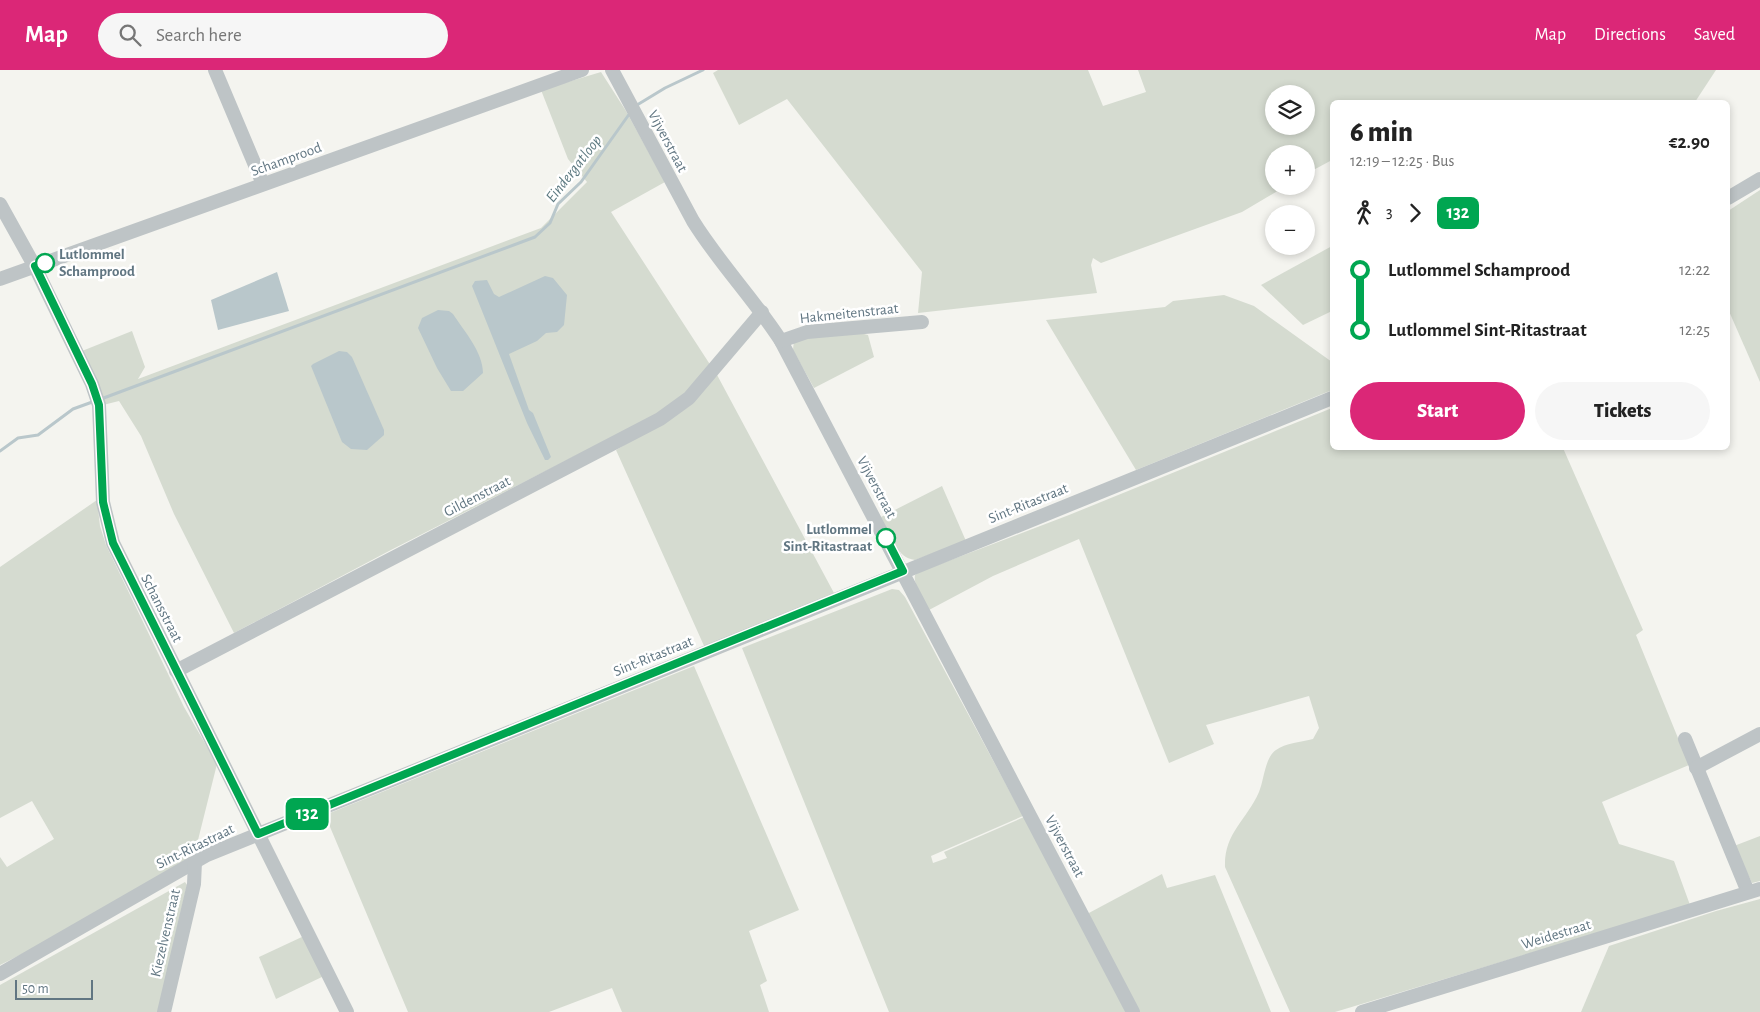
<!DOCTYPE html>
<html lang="en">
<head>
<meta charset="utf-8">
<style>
	:root { --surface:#fff; --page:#f6f6f6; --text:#222; --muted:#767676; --accent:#db2777 }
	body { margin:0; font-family:"Alegreya Sans",sans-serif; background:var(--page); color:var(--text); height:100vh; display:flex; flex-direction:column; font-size:19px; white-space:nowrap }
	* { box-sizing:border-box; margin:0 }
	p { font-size:16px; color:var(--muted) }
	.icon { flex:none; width:28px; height:28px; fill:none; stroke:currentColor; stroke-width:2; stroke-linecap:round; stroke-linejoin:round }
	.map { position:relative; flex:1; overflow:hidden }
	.panel { position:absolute; left:1330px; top:30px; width:400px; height:350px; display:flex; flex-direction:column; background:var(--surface); border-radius:8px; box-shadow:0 2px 8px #0003 }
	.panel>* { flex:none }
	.badge { padding:0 10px; border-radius:8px; font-size:18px; line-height:32px }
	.fabs { position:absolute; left:1265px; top:15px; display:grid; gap:10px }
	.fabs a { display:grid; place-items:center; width:50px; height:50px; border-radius:50%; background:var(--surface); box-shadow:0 2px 8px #0003; font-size:25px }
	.scale { position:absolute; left:15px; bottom:12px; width:78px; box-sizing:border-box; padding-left:5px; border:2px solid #617682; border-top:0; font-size:14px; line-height:18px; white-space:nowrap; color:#617682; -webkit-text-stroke:4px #fff; paint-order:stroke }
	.map>.badge { position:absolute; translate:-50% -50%; box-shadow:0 0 0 2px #fff }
	.legs { display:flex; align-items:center; gap:8px; height:55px; padding:0 20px; font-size:16px }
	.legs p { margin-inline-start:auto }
	.overview { display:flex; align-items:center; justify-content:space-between; height:85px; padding:0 20px }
	h1 { font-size:28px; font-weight:800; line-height:38px }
	.cta { display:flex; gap:10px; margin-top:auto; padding:10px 20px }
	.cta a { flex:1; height:58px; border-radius:30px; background:var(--accent); color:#fff; font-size:20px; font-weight:800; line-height:58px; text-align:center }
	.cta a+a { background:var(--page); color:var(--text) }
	ul { padding:0 20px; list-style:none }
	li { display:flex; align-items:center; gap:18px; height:60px; font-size:19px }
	li i { display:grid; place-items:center; width:8px; height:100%; margin:0 6px; background:currentColor }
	li i::after { content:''; width:12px; height:12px; margin:-6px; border:4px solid; border-radius:50%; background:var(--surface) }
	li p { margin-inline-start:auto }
	li:first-child i { background:linear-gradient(#0000 50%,currentColor 0) }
	li:last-child i { background:linear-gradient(currentColor 50%,#0000 0) }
	header { display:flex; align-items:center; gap:30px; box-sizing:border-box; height:70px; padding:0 25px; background:var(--accent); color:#fff }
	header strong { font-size:24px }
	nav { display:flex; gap:28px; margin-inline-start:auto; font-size:18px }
	.search { width:350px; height:45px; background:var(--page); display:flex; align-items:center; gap:12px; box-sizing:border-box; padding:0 18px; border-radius:28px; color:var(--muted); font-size:19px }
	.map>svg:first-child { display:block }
	.green { fill:#d5dbd0; fill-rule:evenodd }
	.water { fill:#b9c7cb }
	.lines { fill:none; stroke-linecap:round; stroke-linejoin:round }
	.stream { stroke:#b9c7cb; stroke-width:3 }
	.minor { stroke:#bec4c6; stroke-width:14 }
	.line-1-casing { stroke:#fff; stroke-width:11 }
	.line-1 { stroke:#00a651; stroke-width:8 }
	.stop-1-dot { fill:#fff; stroke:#00a651; stroke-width:2.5 }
	.labels { text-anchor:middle; stroke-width:5; stroke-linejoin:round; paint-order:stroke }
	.street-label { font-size:15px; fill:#617682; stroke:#fff }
	.stop-label { font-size:15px; font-weight:bold; fill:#617682; stroke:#fff; text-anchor:start }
	.water-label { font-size:16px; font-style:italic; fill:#5c7980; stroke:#fff }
</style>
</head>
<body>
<header>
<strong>Map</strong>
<div class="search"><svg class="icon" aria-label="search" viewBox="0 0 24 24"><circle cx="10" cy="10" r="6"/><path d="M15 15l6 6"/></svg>Search here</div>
<nav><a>Map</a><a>Directions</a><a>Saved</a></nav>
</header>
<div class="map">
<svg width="1760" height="942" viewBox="0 0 1760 942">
	<rect width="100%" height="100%" fill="#f4f4ef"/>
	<g class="green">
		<path d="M 718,0 L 1088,0 L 1103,36 L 1146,22 L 1138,0 L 1716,0 L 1695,32 L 1332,32 L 1332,90 L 1306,104 L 1306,84 L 1274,84 L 1274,116 L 1286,116 L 1242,142 L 1101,193 L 1093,188 L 1091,195 L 1097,223 L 918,243 L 922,202 L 787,29 L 739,55 L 713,3 ZM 1274,24 L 1306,24 L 1306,56 L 1274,56 Z"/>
		<path d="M 601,2 L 626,41 L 665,112 L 611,142 L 711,296 L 675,335 L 389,481 L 234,563 L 174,444 L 141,366 L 119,331 L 103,335 L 82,281 L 132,261 L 145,297 L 138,309 L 541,158 L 587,112 L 568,89 L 541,20 Z"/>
		<path d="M 1760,120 L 1760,312 L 1728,239 L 1728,141 Z"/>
		<path d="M 1332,176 L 1332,241 L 1303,255 L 1261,215 Z"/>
		<path d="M 1224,225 L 1254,236 L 1332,292 L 1332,320 L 1136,400 L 1046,250 L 1165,237 L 1173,231 Z"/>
		<path d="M 856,262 L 868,265 L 874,287 L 814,318 L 793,280 L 794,269 Z"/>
		<path d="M 716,303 L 834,523 L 705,578 L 616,380 L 688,337 Z"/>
		<path d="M 1332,338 L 1332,378 L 1563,378 L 1643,560 L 1636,565 L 1689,695 L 1602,732 L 1619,774 L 1674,791 L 1690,835 L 1335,942 L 1290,942 L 1225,797 C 1224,763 1246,751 1259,722 C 1264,710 1265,687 1276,680 C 1285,673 1302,672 1313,669 L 1319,658 L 1309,626 L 1206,655 L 1214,674 L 1169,693 L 1079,469 L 993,506 L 929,540 C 924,530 913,516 915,505 L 919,502 L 1069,445 Z"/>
		<path d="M 942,416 L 966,471 L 915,490 C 896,488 889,463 881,447 Z"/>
		<path d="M 97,430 L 100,456 L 106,475 L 184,637 L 217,694 L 194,786 L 58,866 L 0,895 L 0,787 L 7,797 L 54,769 L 32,731 L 0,748 L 0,497 Z"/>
		<path d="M 892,519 L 899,520 L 905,527 L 1023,746 L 931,786 L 933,793 L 947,788 L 944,782 L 1024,747 L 1129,942 L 889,942 L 742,578 Z"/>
		<path d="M 694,596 L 799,840 L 749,861 L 767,911 L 760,915 L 769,942 L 622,942 L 612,918 L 549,942 L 408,942 L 325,745 Z"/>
		<path d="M 1760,766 L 1760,811 L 1752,813 L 1734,776 Z"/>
		<path d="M 1162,804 L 1167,818 L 1215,805 L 1271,942 L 1138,942 L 1087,844 Z"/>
		<path d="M 185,812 L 187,815 L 158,942 L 0,942 L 0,915 Z"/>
		<path d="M 1760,829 L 1760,942 L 1581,942 L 1609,876 L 1716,841 Z"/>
		<path d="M 304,866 L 324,906 L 276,929 L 259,887 Z"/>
	</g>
	<g class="water">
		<path d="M 277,202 L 289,241 L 218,260 L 211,230 Z"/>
		<path d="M 545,206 L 553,208 L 567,225 L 564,255 L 557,262 L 546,263 L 537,271 L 509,284 L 529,340 L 533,343 L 551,387 L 548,390 L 545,390 L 527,353 L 472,216 L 475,211 L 487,210 L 494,224 L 499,227 Z"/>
		<path d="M 438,240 L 449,241 L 453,244 C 464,261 483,282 483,303 L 463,321 L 451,321 L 437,298 L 418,258 L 422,248 Z"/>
		<path d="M 339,281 L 347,282 L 352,287 L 384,360 L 384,365 L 367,380 L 351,379 L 342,372 L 311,296 L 313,294 Z"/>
	</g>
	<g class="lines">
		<g class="stream">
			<path d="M 637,35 L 665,18 L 703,0"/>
			<path d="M 101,329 L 535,167 L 550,153 L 558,134 L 581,112 L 630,43"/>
			<path d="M 0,381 L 18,368 L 38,365 L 73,339 L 95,331"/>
		</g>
		<g class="minor">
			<path d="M 215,0 L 263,114"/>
			<path d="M 612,0 L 693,151 C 719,193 754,229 781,271 L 1133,942"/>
			<path d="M 1728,128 L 1760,109"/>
			<path d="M 0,134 L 35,197 L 92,314 L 99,335 L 103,432 L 113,473 L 347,942"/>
			<path d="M 0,209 L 582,0"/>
			<path d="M 781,271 L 807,262 L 922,252"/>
			<path d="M 176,601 L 660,349 L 689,328 L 762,242"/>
			<path d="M 1685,669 L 1748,822"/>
			<path d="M 1696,698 L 1760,664"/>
			<path d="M 0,904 L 207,785 L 1332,328"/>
			<path d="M 164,942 L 194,814 L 195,792"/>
			<path d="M 1362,942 L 1760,819"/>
		</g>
	</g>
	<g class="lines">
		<g class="line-1-casing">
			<path id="line-1" d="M 45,193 L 35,196 L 92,314 L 99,335 L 103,432 L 113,473 L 258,764 L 903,501 L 886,468"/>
		</g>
		<use href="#line-1" class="line-1"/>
	</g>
	<g class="stop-1-dot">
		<circle cx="45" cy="193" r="9"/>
		<circle cx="886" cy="468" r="9"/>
	</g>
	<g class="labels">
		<g class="street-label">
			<text transform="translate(668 71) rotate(62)" y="5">Vijverstraat</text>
			<text transform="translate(286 89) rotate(-20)" y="5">Schamprood</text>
			<text transform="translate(849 243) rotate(-6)" y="5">Hakmeitenstraat</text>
			<text transform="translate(877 417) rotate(62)" y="5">Vijverstraat</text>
			<text transform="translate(477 426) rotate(-27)" y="5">Gildenstraat</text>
			<text transform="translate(1028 433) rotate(-22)" y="5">Sint-Ritastraat</text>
			<text transform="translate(162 538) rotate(63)" y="5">Schansstraat</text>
			<text transform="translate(653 586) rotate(-22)" y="5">Sint-Ritastraat</text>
			<text transform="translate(195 776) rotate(-26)" y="5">Sint-Ritastraat</text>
			<text transform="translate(1065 776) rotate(62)" y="5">Vijverstraat</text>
			<text transform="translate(165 863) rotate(-77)" y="5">Kiezelvenstraat</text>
			<text transform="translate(1556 864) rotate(-17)" y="5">Weidestraat</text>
		</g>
		<g class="stop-label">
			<text x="59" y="189">Lutlommel<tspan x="59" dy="17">Schamprood</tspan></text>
			<text x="872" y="464" text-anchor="end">Lutlommel<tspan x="872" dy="17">Sint-Ritastraat</tspan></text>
		</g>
		<g class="water-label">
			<text transform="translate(573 98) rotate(-52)" y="6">Eindergatloop</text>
		</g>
	</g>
</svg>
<div class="fabs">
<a><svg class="icon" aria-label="layers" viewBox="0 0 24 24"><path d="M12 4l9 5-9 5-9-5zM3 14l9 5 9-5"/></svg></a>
<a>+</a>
<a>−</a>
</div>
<div class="scale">50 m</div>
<b class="badge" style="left:307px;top:744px;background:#00a651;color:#fff">132</b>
<section class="panel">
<div class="overview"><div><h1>6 min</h1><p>12:19 – 12:25 · Bus</p></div><b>€2.90</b></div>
<div class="legs"><svg class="icon" aria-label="walk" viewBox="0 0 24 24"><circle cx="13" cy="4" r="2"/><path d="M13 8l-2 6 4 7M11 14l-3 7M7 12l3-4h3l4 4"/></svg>3<svg class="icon" aria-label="forward" viewBox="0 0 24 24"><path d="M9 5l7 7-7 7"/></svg><b class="badge" style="background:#00a651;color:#fff">132</b></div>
<ul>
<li><i style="color:#00a651"></i><b>Lutlommel Schamprood</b><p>12:22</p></li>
<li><i style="color:#00a651"></i><b>Lutlommel Sint-Ritastraat</b><p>12:25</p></li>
</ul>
<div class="cta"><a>Start</a><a>Tickets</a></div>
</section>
</div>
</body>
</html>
